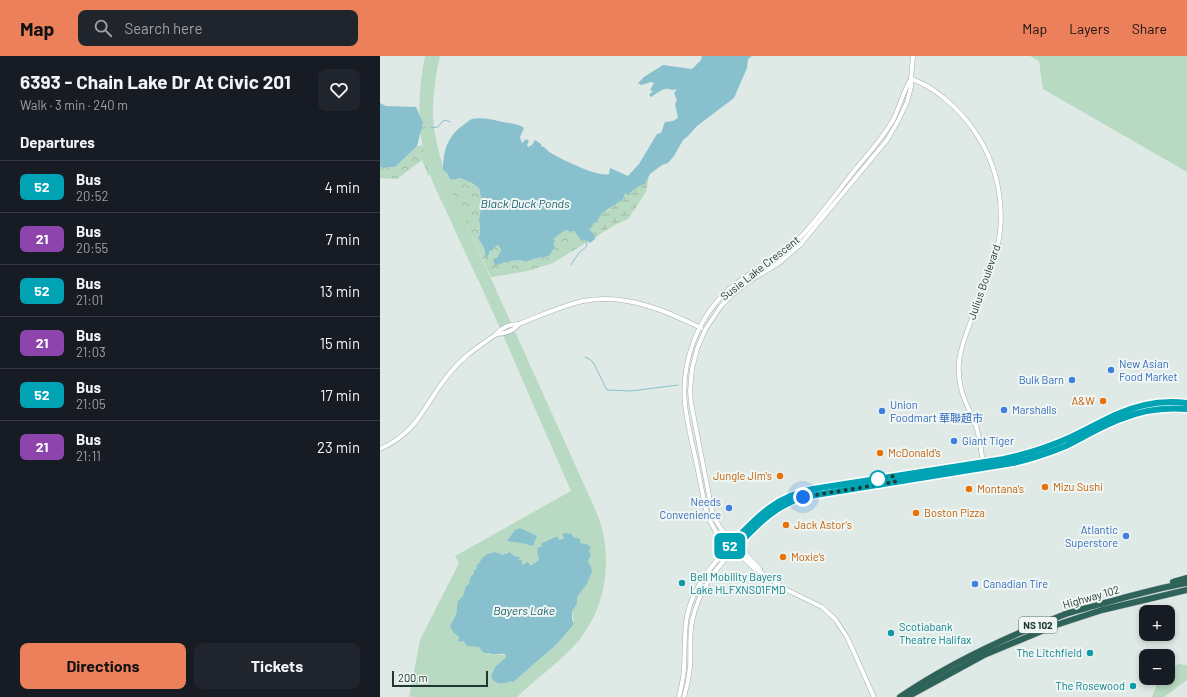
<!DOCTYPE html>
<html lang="en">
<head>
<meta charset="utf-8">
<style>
	:root { --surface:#171b24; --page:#20242c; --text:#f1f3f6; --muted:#9ea1a6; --line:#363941; --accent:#ec805a }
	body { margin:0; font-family:Barlow,"Noto Sans SC",sans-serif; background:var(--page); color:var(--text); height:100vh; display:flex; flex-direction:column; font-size:15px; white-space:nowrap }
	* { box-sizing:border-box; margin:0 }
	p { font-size:13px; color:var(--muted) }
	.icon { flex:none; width:22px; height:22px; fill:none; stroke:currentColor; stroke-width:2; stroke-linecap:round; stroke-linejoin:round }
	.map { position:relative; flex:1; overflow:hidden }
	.drawer { display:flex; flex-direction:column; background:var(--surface); width:380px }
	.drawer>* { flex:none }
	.badge { padding:0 8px; border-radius:6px; font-size:14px; line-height:26px }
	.fabs { position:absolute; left:759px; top:549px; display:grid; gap:8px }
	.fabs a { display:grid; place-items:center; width:36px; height:36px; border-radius:8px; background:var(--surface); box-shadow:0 2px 6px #0003; font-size:20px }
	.scale { position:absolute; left:12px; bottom:10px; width:96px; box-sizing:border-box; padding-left:4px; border:2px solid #213832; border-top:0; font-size:11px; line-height:14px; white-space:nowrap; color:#213832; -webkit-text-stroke:3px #eff6f3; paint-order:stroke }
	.you { position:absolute; width:20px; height:20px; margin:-10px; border:3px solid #fff; border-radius:50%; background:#1a73e8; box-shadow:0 0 0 6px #1a73e833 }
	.map>.badge { position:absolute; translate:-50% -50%; box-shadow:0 0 0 2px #fff }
	h2 { padding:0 20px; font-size:15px; line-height:36px }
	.round { display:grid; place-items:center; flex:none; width:42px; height:42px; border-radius:8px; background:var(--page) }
	.headline { display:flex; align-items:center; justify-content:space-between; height:68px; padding:0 20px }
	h1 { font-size:19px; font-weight:700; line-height:30px }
	.button { display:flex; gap:8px; margin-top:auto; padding:8px 20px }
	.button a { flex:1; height:46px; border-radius:8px; background:var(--accent); color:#111; font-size:16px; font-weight:700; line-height:46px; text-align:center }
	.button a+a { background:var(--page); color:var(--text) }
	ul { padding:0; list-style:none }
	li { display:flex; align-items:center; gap:12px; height:52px; padding:0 20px; border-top:1px solid var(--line) }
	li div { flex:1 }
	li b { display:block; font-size:15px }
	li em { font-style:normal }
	li .badge { min-width:44px; font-weight:700; text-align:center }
	header { display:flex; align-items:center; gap:24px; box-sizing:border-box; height:56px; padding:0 20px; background:var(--accent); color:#111 }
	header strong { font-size:19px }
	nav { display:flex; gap:22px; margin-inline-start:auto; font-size:14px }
	.search { width:280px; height:36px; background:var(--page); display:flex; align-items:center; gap:10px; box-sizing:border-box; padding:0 14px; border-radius:8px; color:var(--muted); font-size:15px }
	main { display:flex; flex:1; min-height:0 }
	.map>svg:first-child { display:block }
	.forest { fill:url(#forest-crowns) }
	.wetland { fill:url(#wetland-marsh) }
	.park { fill:#b8dac2; fill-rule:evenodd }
	.water { fill:#88c1cd }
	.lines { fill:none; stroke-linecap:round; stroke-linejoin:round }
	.stream { stroke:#88c1cd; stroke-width:1 }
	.tertiary-casing { stroke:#a2b0ac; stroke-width:5 }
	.motorway-casing { stroke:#bcc3c2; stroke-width:7 }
	.tertiary { stroke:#fff; stroke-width:4 }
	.motorway { stroke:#2e6359; stroke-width:6 }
	.line-casing { stroke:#fff; stroke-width:9 }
	.line { stroke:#00a3b4; stroke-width:6 }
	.walk { stroke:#213832; stroke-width:4; stroke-dasharray:0 7.2 }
	.shop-dot { fill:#3f7fe0; stroke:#eff6f3; stroke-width:1.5 }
	.food-dot { fill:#e8710a; stroke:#eff6f3; stroke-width:1.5 }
	.stop-dot { fill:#fff; stroke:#00a3b4; stroke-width:2 }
	.culture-dot { fill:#0f9aa8; stroke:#eff6f3; stroke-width:1.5 }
	.labels { text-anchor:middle; stroke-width:4; stroke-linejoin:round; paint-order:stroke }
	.shield { fill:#eff6f3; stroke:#5f716c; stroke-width:1 }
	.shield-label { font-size:10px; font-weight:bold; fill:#213832 }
	.street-label { font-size:11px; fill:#213832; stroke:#eff6f3 }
	.shop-label { font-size:11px; fill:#366cbe; stroke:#eff6f3; text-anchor:start }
	.food-label { font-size:11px; fill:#c56008; stroke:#eff6f3; text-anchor:start }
	.culture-label { font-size:11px; fill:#0d838f; stroke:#eff6f3; text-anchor:start }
	.water-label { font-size:12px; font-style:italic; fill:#1e6271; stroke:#eff6f3 }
</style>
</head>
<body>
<header>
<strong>Map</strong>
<div class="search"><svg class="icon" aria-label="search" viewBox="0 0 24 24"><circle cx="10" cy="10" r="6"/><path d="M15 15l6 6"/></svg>Search here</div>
<nav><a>Map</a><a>Layers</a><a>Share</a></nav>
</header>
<main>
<section class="drawer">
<div class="headline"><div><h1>6393 - Chain Lake Dr At Civic 201</h1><p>Walk · 3 min · 240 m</p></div><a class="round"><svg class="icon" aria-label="heart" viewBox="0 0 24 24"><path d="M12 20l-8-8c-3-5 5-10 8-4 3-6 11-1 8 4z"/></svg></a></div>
<h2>Departures</h2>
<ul>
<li><span class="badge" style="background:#00a3b4;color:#fff">52</span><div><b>Bus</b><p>20:52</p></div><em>4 min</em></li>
<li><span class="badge" style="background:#8e44ad;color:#fff">21</span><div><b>Bus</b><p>20:55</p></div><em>7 min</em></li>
<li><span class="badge" style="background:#00a3b4;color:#fff">52</span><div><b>Bus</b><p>21:01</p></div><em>13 min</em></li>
<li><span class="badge" style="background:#8e44ad;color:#fff">21</span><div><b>Bus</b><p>21:03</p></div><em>15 min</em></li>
<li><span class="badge" style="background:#00a3b4;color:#fff">52</span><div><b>Bus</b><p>21:05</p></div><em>17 min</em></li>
<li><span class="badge" style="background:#8e44ad;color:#fff">21</span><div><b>Bus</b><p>21:11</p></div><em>23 min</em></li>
</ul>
<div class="button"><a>Directions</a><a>Tickets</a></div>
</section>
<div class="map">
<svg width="807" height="641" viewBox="0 0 807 641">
	<defs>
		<pattern id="forest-crowns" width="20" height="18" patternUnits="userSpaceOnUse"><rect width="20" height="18" fill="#b8dac2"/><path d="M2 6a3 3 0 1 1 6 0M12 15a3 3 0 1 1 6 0" fill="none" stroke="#9ebca7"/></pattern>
		<pattern id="wetland-marsh" width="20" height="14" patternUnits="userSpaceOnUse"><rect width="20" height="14" fill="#b8dac2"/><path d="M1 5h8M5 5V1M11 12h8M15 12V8" fill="none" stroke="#9ebca7"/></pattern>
	</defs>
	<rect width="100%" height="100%" fill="#dfe9e5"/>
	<g class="forest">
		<path d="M 46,89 L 54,119 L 48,119 L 42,104 L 17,123 L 0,122 L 0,111 L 15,111 L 37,90 Z"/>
		<path d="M 66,116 L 68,118 L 69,122 L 78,123 L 80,122 L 92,127 L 99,132 L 101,142 L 100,144 L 101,152 L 99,164 L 100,169 L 100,178 L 98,182 L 103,189 L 105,197 L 109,196 L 118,189 L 121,194 L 117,202 L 129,207 L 130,205 L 141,204 L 146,206 L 153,203 L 169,200 L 173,189 L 173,183 L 186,174 L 191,176 L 194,175 L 198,179 L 209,185 L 173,207 L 148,215 L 111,221 L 63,118 Z"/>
	</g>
	<path class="wetland" d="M 269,120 L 266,136 L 248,163 L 233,170 L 217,180 L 215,183 L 214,178 L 209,173 L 212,171 L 214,167 L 217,166 L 221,158 L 230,153 L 246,136 L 247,140 L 257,131 L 265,128 Z"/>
	<g class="park">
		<path d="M 45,0 L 60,0 C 56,16 54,33 53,49 C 51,75 62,108 70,132 L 216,455 C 235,500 227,556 192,592 C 175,610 154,624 137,641 L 29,641 L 40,584 L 79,507 L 75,500 L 191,435 C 161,367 132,298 101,230 C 90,207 79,184 69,161 C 60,142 50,123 45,102 C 37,68 38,34 45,0 ZM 192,478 L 193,481 L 196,482 L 200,487 L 209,489 L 211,491 L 209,495 L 211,500 L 208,506 L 212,516 L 207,528 L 197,541 L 197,548 L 192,555 L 194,568 L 177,588 L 132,627 L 131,625 L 123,628 L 115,626 L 112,616 L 114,612 L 126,601 L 126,599 L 110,598 L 109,597 C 103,598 103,595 99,591 L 86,589 L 83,585 L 79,586 L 78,586 L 79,581 L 70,570 L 77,556 L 79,545 L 83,540 L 89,528 L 90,522 L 94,517 L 94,514 C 96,513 100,506 101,503 C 111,496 111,495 123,499 L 127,496 L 137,500 L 138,504 L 142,509 L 143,509 L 146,507 L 153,508 L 159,504 L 157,495 C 159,491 163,488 166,485 C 173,484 175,481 180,484 L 184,481 L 182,479 Z"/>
		<path d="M 650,0 L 807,0 L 807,116 L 663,33 L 659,5 Z"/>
		<path d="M 799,608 L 807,609 L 807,624 L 784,641 L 772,641 L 779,622 L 788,622 L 788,614 Z"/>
	</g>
	<g class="water">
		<path d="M 322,0 L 372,0 L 368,3 L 367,12 L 354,42 L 317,70 L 308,80 L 303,84 L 294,100 L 288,107 L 282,109 L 270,118 L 265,128 C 257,131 252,134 248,140 L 245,137 L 243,143 L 221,158 L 217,166 L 214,167 L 212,171 L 209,173 L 214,178 L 215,183 L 210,187 L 207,184 L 201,184 L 194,175 L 191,176 L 186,174 L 173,183 L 175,184 L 173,189 L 175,190 L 169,200 L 153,203 L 146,206 L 141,204 L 130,205 L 129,207 L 125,206 L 115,210 L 113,203 L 117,202 L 121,194 L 118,189 L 109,196 L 109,198 L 106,202 L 105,200 C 106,193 102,188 98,182 L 100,178 L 100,169 L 99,164 L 101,152 L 100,143 L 101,142 L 99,132 L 92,127 L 80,122 L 72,124 L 69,122 L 68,118 L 63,114 C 63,96 67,81 82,70 C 85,68 89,64 92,63 C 102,61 114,64 123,66 C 131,68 138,67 144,72 L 140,81 L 142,87 L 146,83 L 149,85 L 147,89 L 148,91 L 152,89 L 155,84 L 161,88 L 161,90 C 166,91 167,95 171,97 C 181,103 219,122 229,118 L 230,112 L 248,120 L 259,108 L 277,78 L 281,77 L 285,66 L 293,65 L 298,62 L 295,48 L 297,44 L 294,37 L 297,33 L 292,34 C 284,30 278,37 271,41 L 269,39 L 273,35 L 270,34 L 274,27 L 271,26 L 261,29 L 258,27 L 264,21 L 283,9 L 312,13 L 321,4 Z"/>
		<path d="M 0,47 L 6,50 L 36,51 L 43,67 L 37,90 L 15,111 L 0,111 Z"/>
		<path d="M 140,472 L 157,480 L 153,490 L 142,487 L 127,485 L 135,474 Z"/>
		<path d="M 184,477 L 192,478 L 193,481 L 200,483 L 200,487 L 207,488 L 211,491 L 209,495 L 211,499 L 208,506 L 211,511 L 212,516 L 207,528 L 197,541 L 197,548 L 192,555 L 192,563 L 194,568 L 177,588 L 132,627 L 131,625 C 125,628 116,630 111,621 L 114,612 L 126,601 L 126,599 C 121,596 114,600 109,597 C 103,598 102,595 99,591 L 87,590 L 83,585 L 78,586 L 79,581 L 73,576 L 70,570 L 77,556 L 77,551 L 78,545 L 83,540 L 86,530 L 89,528 L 90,522 L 94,517 L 94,514 L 96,513 L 97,509 L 100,506 L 101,503 L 107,498 L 115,496 L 123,499 L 129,496 L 135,500 L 140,501 L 138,504 L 142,504 L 142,509 L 143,509 L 147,506 L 151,509 L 153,508 L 159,504 L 157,495 L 158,492 L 162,490 L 161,488 L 162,487 L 176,481 L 178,481 L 179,484 L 180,484 L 184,482 L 182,479 Z"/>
	</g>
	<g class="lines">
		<g class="stream">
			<path d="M 50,72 L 58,71 L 63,65 L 66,64 L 70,66"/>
			<path d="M 41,73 L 45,71"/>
			<path d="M 191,209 L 198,198 L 207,190 L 206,184"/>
			<path d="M 205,301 L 211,304 L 214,308 L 227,334 L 251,335 L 298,329"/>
		</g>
		<g class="tertiary-casing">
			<g id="tertiary">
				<path d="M 531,23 C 554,30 579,53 593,73 C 619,109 627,155 616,197 C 611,216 603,234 596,251 C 590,269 581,287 579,306 C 578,320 580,334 586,347 C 589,354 593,360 595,367 C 600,380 601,394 603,408"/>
				<path d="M 117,278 C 126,278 133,275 139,268"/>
				<path d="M 0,393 C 39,376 44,348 69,318 C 83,300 97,292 115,279 C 118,277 119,274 122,273 C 127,269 133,268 139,268 C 160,260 181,250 203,245 C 244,237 285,254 321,272"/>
				<path d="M 365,483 L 364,489 L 366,497"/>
				<path d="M 380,513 L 341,473 L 333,460 L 311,347 L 310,335 L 312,313 L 317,293 L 325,274 L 341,250 L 352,239 L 368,226 L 399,207 L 420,189 L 507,84 L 518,65 L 527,46 L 531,31 L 531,23 L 533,0"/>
				<path d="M 299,641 C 301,631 304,621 304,611 C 305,594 304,577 307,560 C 314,528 334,506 356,484 C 367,471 379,458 393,449 C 405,441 419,436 433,433 C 475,426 517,420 558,413 C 585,409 612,407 639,400 C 657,395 676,388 693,380 C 733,361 760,342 807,347"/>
				<path d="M 304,641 C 307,631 309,621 310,611 C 311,596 309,581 312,565 C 320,530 337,511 361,486 C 383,463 398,447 430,439 L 633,407 L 670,397 L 697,385 L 734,365 L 749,359 L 773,354 L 807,353"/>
				<path d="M 494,641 L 467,581 L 455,563 L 442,551 L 405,533 L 374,512 L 336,476 L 328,461 C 323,442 320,424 316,405 C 312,386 307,367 305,348 C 301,307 317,262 348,234 C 369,215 397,205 417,185 C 438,163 456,138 474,115 C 488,98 502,83 513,64 C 520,51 523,35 531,23"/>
			</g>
		</g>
		<g class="motorway-casing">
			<g id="motorway">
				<path d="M 793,526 L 807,522"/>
				<path d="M 520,641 C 570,607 626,581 683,559 C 695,554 708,552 721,548 C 750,540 778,532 807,527"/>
				<path d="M 527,641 L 604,599 L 676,569 L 722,554 L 807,534"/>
			</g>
		</g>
		<use href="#tertiary" class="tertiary"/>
		<use href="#motorway" class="motorway"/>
	</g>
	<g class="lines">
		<g class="line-casing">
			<path id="line" d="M 807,347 C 783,344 757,349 735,359 C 720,366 706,374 691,381 C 669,391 647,398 624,403 L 433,433 C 394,441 376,462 350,489 L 354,493 C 377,470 391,452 423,441 L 633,407 C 651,403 669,397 686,390 C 704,381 722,370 741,363 C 762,354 784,351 807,353"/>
		</g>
		<use href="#line" class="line"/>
		<path class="walk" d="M 423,441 L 515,426 L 514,420 L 498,423"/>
	</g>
	<g class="shop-dot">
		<circle cx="731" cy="314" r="4"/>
		<circle cx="692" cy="324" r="4"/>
		<circle cx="624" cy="354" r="4"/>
		<circle cx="502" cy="355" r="4"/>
		<circle cx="574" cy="385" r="4"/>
		<circle cx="349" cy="452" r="4"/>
		<circle cx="746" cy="480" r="4"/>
		<circle cx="595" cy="528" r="4"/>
	</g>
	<g class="food-dot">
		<circle cx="723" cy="345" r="4"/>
		<circle cx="500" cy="397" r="4"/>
		<circle cx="400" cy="420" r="4"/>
		<circle cx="665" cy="431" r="4"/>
		<circle cx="589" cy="433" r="4"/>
		<circle cx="536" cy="457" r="4"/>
		<circle cx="406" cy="469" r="4"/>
		<circle cx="403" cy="501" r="4"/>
	</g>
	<circle class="stop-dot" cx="498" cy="423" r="8"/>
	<g class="culture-dot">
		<circle cx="302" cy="527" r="4"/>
		<circle cx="511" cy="577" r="4"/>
		<circle cx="710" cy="597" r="4"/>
		<circle cx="753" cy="630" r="4"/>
	</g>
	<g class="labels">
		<rect class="shield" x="639" y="561" width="38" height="16" rx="3"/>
		<g class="shield-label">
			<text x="658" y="573">NS 102</text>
		</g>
		<g class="street-label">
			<text transform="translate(380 212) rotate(-38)" y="4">Susie Lake Crescent</text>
			<text transform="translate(604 226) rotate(-71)" y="4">Julius Boulevard</text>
			<text transform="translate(711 541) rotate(-16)" y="4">Highway 102</text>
		</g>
		<g class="shop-label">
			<text x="739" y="312">New Asian<tspan x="739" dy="13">Food Market</tspan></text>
			<text x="684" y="328" text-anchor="end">Bulk Barn</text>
			<text x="510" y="353">Union<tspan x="510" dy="13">Foodmart 華聯超市</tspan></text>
			<text x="632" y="358">Marshalls</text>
			<text x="582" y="389">Giant Tiger</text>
			<text x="341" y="450" text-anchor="end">Needs<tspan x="341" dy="13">Convenience</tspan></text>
			<text x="738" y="478" text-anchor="end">Atlantic<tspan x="738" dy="13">Superstore</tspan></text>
			<text x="603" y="532">Canadian Tire</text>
		</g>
		<g class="food-label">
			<text x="715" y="349" text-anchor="end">A&amp;W</text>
			<text x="508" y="401">McDonald's</text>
			<text x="392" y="424" text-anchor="end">Jungle Jim's</text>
			<text x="673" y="435">Mizu Sushi</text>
			<text x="597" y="437">Montana's</text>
			<text x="544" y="461">Boston Pizza</text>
			<text x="414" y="473">Jack Astor's</text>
			<text x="411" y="505">Moxie's</text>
		</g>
		<g class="culture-label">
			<text x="310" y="525">Bell Mobility Bayers<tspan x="310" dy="13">Lake HLFXNS01FMD</tspan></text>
			<text x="519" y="575">Scotiabank<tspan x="519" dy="13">Theatre Halifax</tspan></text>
			<text x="702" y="601" text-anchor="end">The Litchfield</text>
			<text x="745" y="634" text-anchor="end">The Rosewood</text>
		</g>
		<g class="water-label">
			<text x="145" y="152">Black Duck Ponds</text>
			<text x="144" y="559">Bayers Lake</text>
		</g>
	</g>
</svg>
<div class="fabs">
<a>+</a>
<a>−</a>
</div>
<div class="scale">200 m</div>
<div class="you" style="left:423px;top:441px"></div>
<b class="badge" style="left:350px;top:490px;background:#00a3b4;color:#fff">52</b>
</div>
</main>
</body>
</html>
